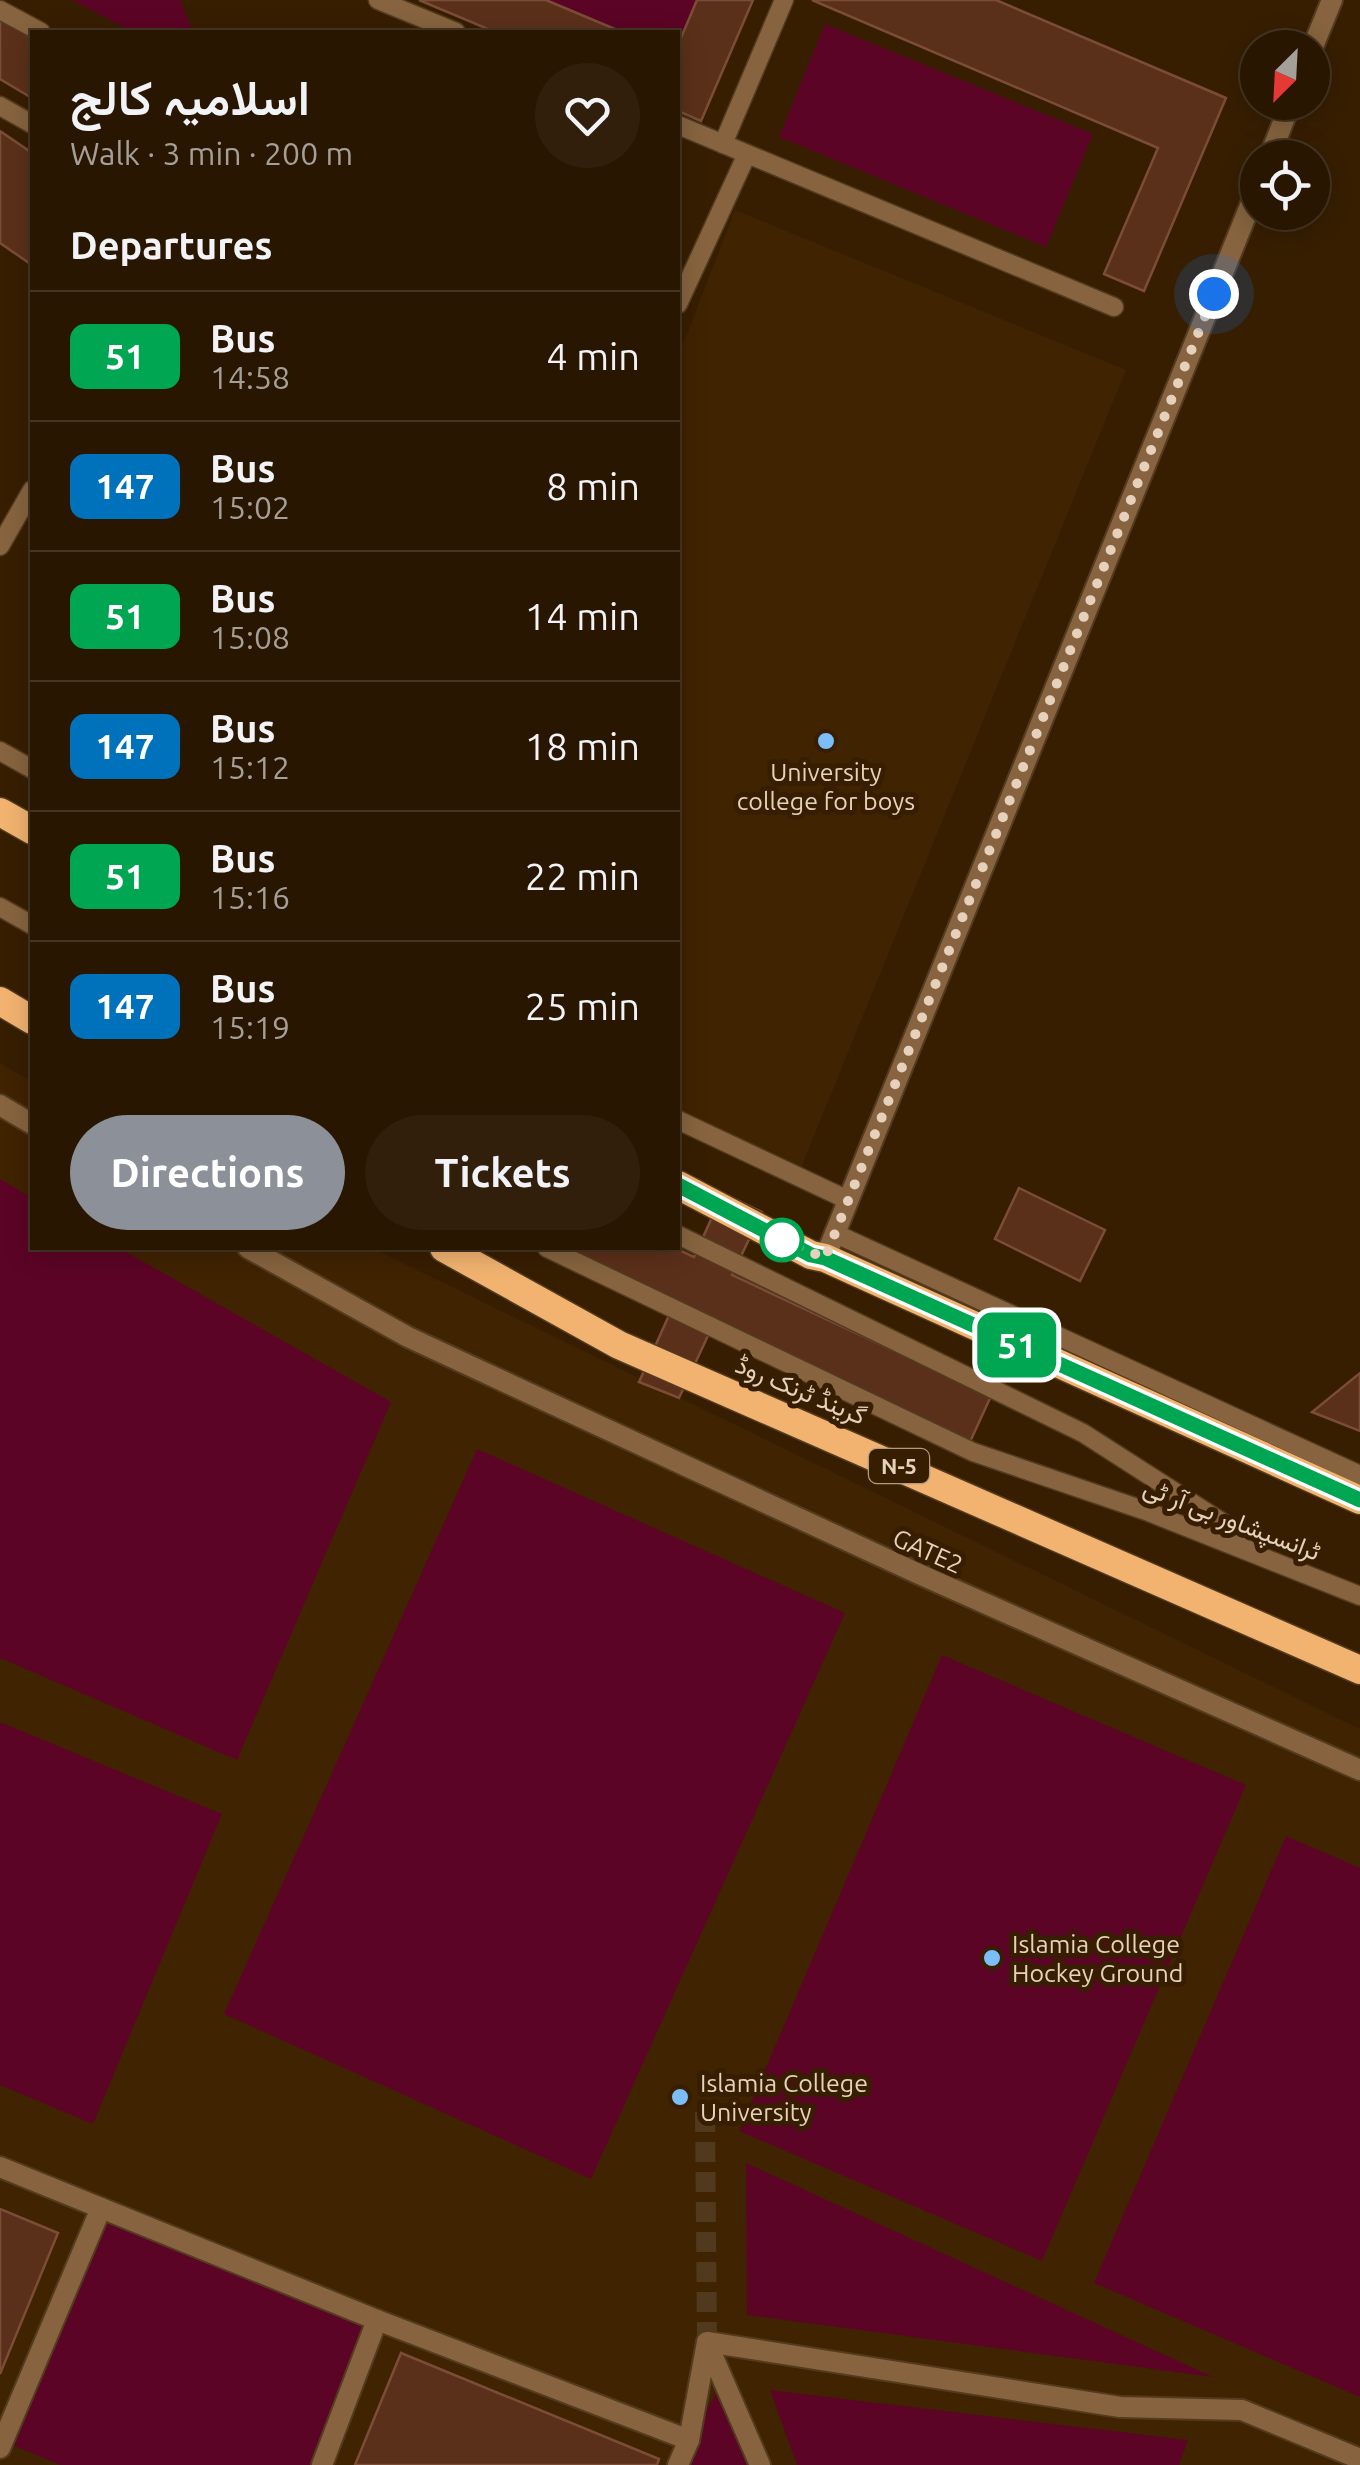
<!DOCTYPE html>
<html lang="en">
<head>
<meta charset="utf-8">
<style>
	:root { --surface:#291601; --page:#311f0b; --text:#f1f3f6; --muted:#a59f99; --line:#453523; --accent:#8c9099 }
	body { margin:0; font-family:Ubuntu,Vazirmatn,sans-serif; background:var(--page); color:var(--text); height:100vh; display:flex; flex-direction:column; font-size:38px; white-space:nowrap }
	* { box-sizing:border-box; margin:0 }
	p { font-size:32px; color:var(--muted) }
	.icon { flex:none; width:55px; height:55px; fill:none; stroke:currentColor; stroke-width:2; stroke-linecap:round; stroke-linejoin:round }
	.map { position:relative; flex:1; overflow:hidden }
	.side { position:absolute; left:30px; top:30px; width:650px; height:1220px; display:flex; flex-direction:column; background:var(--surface); border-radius:0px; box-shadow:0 5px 25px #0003,0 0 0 2px var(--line) }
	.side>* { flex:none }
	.badge { padding:0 20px; border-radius:15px; font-size:35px; line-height:65px }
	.needle { width:65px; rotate:204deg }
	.fabs { position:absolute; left:1240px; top:30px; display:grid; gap:20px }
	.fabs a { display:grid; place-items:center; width:90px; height:90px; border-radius:50%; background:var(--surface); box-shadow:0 5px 25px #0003,0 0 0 2px var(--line); font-size:50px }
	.you { position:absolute; width:50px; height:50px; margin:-25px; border:8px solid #fff; border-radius:50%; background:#1a73e8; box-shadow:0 0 0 15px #1a73e833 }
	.map>.badge { position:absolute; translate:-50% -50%; box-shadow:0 0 0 5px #fff }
	h2 { padding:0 40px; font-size:38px; line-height:90px }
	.round { display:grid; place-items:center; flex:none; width:105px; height:105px; border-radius:52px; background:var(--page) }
	.headline { display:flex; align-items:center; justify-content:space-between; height:170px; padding:0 40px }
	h1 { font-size:48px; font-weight:600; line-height:75px }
	.cta { display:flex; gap:20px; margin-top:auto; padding:20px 40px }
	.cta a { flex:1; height:115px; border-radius:60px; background:var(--accent); color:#fff; font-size:40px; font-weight:600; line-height:115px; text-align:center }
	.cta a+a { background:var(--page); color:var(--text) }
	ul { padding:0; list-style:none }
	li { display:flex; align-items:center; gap:30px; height:130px; padding:0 40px; border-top:2px solid var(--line) }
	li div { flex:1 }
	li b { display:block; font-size:38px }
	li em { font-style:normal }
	li .badge { min-width:110px; font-weight:700; text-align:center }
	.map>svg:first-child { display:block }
	.built { fill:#402300 }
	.green { fill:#5c0426 }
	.building { fill:#5b301a; stroke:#7b4d37; stroke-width:2.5 }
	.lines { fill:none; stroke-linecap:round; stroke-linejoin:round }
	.minor-tunnel { stroke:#51391d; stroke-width:20; stroke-dasharray:20 10; stroke-linecap:butt }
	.service-casing { stroke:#533b1f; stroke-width:21 }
	.minor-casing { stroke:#533b1f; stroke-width:24 }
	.trunk-casing { stroke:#533b1f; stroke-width:31 }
	.service { stroke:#87643f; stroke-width:18 }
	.minor { stroke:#87643f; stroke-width:20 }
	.trunk { stroke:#f2b370; stroke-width:28 }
	.line-casing { stroke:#fff; stroke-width:22 }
	.line { stroke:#00a651; stroke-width:15 }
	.walk { stroke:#e6d1bd; stroke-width:10; stroke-dasharray:0 18 }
	.poi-dot { fill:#7cbef9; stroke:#371e01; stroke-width:4 }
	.stop-dot { fill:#fff; stroke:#00a651; stroke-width:5 }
	.labels { text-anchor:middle; stroke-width:10; stroke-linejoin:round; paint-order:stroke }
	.shield { fill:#371e01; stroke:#b29b85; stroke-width:2.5 }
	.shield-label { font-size:22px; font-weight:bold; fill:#e6d1bd }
	.poi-label { font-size:25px; fill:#e6d1bd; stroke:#371e01; text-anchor:start }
	.street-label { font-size:25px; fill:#e6d1bd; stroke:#371e01 }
</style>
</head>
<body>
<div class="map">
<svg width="1360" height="2465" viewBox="0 0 1360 2465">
	<rect width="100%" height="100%" fill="#371e01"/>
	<g class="built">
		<path d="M 735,210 L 1126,370 L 801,1168 L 678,1112 L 678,357 Z"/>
		<path d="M 0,1063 L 32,1082 L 32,1248 L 372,1248 L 1360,1729 L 1360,2465 L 0,2465 Z"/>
	</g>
	<g class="green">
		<path d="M 72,0 L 180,0 L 193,32 L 133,32 Z"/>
		<path d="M 546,0 L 697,0 L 678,45 L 678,32 L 622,32 Z"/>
		<path d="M 825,24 L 1093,134 L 1046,247 L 779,137 Z"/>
		<path d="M 0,1179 L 32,1198 L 32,1248 L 119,1248 L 391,1402 L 237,1760 L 0,1658 Z"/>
		<path d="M 477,1449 L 845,1613 L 591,2179 L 224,2014 Z"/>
		<path d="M 942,1655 L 1246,1785 L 1042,2261 L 739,2131 Z"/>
		<path d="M 0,1722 L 222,1814 L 93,2124 L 0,2085 Z"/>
		<path d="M 1286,1836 L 1360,1868 L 1360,2397 L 1094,2283 Z"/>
		<path d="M 746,2163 L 1213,2377 L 747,2315 Z"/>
		<path d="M 101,2208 L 377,2320 L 322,2465 L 60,2465 L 3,2441 Z"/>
		<path d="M 725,2378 L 763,2465 L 680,2465 L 689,2440 Z"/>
		<path d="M 770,2390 L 1188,2440 L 1179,2465 L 797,2465 Z"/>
	</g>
	<g class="building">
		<path d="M 419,0 L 546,0 L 622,32 L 495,32 Z"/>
		<path d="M 697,0 L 753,0 L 701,121 L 678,111 L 678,45 Z"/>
		<path d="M 812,0 L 996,0 L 1226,98 L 1144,291 L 1104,274 L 1158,148 Z"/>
		<path d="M 0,19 L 32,38 L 32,98 L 0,79 Z"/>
		<path d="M 0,131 L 32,153 L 32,265 L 0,243 Z"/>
		<path d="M 1019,1188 L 1105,1230 L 1080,1281 L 995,1239 Z"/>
		<path d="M 723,1193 L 762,1212 L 732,1275 L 991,1396 L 969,1444 L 713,1325 L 679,1398 L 639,1382 L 674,1304 L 554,1248 L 675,1248 L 694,1257 Z"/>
		<path d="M 1360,1373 L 1360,1431 L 1312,1412 Z"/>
		<path d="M 0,2209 L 58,2233 L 0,2374 Z"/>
		<path d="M 401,2353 L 659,2459 L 657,2465 L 355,2465 Z"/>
	</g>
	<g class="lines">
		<path class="minor-tunnel" d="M 705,2112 L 707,2342"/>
		<g class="service-casing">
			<g id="service">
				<path d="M 378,0 L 456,32"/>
				<path d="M 0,10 L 41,32"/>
				<path d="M 0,106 L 32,124"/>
				<path d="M 678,125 L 1114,307"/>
				<path d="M 723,144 L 784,0"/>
				<path d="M 678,304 L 747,154"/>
				<path d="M 0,546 L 32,490"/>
				<path d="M 0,751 L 32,769"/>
				<path d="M 0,907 L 32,925"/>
				<path d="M 678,1120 L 848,1200"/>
				<path d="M 834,1233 L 1360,1475"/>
				<path d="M 678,1235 L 1083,1433 L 1256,1544"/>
				<path d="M 547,1248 L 973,1452 L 1146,1511 L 1360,1596"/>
			</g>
		</g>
		<g class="minor-casing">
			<g id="minor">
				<path d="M 1312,49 L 1332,0"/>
				<path d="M 1269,158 L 1291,102"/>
				<path d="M 0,1105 L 32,1124"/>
				<path d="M 248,1248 L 408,1337 L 479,1370 L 919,1574 L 1360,1770"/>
				<path d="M 825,1258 L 1258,186"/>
				<path d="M 0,2167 L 377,2320 L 689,2440"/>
				<path d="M 707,2343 L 760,2465"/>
				<path d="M 0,2448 L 101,2208"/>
				<path d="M 322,2465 L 377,2320"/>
				<path d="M 678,2465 L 689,2440 L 707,2342 L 1120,2407 L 1242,2410 L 1360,2459"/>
			</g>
		</g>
		<g class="trunk-casing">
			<g id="trunk">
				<path d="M 0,812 L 32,830"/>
				<path d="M 0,1001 L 32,1020"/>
				<path d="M 678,1185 L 811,1255 L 825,1258 L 1360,1500"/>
				<path d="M 444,1248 L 619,1345 L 1360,1670"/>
			</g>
		</g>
		<use href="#service" class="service"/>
		<use href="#minor" class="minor"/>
		<use href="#trunk" class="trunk"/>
	</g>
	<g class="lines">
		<g class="line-casing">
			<path id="line" d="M 678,1185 L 811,1255 L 825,1258 L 1360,1500"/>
		</g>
		<use href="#line" class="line"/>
		<path class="walk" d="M 782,1240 L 825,1258 L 1214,294"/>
	</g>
	<g class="poi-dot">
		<circle cx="826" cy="741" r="10"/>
		<circle cx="992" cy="1958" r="10"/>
		<circle cx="680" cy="2097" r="10"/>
	</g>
	<circle class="stop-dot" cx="782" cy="1240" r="20"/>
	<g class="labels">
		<rect class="shield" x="869" y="1449" width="60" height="34" rx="8"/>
		<g class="shield-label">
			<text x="899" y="1474">N-5</text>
		</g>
		<g class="poi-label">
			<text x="826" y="781" text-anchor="middle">University<tspan x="826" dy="29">college for boys</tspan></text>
			<text x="1012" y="1953">Islamia College<tspan x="1012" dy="29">Hockey Ground</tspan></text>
			<text x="700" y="2092">Islamia College<tspan x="700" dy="29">University</tspan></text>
		</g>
		<g class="street-label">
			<text transform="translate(801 1390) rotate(23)" y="9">گرینڈ ٹرنک روڈ</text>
			<text transform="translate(1232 1519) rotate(21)" y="9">ٹرانسپشاور بی آر ٹی</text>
			<text transform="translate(928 1551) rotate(24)" y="9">GATE2</text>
		</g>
	</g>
</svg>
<div class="fabs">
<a><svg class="needle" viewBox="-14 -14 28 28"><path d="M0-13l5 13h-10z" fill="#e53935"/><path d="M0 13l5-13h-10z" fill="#a59f99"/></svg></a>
<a><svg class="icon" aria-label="locate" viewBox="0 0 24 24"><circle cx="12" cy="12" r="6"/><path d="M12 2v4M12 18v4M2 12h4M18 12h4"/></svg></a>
</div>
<div class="you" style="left:1214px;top:294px"></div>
<b class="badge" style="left:1017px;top:1345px;background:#00a651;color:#fff">51</b>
<section class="side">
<div class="headline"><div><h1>اسلامیہ کالج</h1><p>Walk · 3 min · 200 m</p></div><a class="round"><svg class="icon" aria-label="heart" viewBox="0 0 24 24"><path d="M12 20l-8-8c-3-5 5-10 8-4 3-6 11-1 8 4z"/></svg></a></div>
<h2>Departures</h2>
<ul>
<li><span class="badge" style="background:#00a651;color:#fff">51</span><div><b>Bus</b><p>14:58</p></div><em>4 min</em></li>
<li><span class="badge" style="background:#0072bc;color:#fff">147</span><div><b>Bus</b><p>15:02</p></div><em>8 min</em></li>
<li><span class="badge" style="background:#00a651;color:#fff">51</span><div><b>Bus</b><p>15:08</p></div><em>14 min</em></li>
<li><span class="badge" style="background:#0072bc;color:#fff">147</span><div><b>Bus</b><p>15:12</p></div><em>18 min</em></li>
<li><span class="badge" style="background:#00a651;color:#fff">51</span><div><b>Bus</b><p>15:16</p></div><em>22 min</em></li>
<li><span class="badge" style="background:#0072bc;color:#fff">147</span><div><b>Bus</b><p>15:19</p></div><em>25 min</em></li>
</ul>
<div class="cta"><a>Directions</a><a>Tickets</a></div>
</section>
</div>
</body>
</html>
